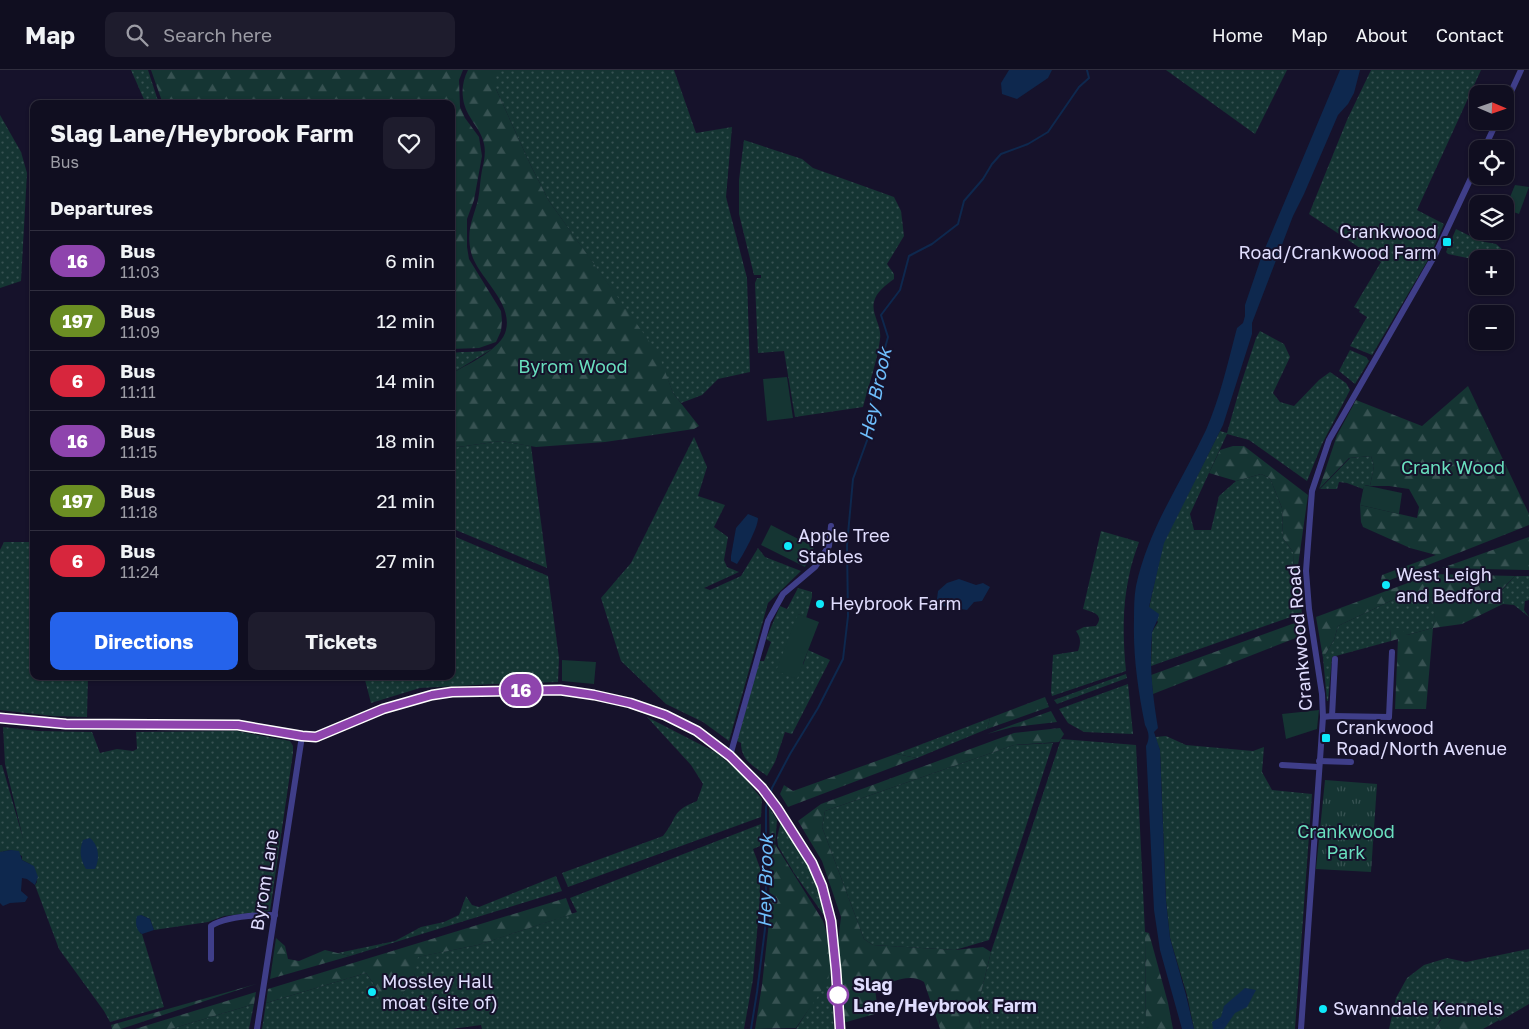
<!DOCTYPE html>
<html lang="en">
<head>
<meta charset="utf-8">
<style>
	:root { --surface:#100e20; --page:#1e1c2d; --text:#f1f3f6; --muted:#9c9ca5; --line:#302e3e; --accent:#2563eb }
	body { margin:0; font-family:"Golos Text",sans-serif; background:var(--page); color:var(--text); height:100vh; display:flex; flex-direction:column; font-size:19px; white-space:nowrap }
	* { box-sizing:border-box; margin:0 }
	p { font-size:16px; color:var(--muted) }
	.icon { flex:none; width:28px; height:28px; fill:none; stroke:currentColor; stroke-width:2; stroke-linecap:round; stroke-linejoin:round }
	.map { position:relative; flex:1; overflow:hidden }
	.sheet { position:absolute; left:30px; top:30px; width:425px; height:580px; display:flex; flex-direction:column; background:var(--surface); border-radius:10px; box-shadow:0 1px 4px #0004,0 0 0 1px var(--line) }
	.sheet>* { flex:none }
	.badge { padding:0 10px; border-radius:16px; font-size:18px; line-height:32px }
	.needle { width:32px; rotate:92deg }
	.buttons { position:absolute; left:1469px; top:15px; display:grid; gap:10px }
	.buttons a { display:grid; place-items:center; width:45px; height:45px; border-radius:10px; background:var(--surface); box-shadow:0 1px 4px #0004,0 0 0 1px var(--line); font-size:25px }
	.map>.badge { position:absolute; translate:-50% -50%; box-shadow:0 0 0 2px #fff }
	h2 { padding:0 20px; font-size:19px; line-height:45px }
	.round { display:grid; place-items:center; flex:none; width:52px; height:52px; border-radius:10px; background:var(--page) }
	.summary { display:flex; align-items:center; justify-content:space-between; height:85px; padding:0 20px }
	h1 { font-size:24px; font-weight:700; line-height:38px }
	.action { display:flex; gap:10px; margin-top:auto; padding:10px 20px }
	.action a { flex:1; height:58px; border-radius:10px; background:var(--accent); color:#fff; font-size:20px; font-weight:700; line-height:58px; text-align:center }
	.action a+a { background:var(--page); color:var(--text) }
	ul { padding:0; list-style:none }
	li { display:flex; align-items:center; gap:15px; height:60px; padding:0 20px; border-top:1px solid var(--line) }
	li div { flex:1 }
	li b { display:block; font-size:19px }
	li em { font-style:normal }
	li .badge { min-width:55px; font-weight:700; text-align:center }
	header { display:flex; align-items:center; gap:30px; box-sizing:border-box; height:70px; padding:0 25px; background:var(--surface); border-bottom:1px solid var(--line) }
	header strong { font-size:24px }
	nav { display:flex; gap:28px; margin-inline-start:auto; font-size:18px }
	.search { width:350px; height:45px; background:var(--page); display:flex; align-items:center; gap:12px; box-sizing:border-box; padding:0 18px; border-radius:10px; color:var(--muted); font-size:19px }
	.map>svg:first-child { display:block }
	.grass { fill:url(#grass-dots) }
	.forest { fill:url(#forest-firs) }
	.park { fill:url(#park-tufts) }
	.pitch { fill:#153533 }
	.water { fill:#0e284e }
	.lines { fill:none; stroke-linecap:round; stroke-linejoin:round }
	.stream { stroke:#0e284e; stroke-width:2 }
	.minor { stroke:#3f3e89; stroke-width:6 }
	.line-casing { stroke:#fff; stroke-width:11 }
	.line { stroke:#8e44ad; stroke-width:8 }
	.poi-dot { fill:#0ee9fa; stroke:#16122b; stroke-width:2 }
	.stop-dot { fill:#fff; stroke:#8e44ad; stroke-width:2.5 }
	.labels { text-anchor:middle; stroke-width:4; stroke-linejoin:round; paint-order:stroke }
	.poi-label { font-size:18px; fill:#e0ddfe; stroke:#16122b; text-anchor:start }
	.park-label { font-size:18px; fill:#69dfbe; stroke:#16122b }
	.street-label { font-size:18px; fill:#e0ddfe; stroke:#16122b }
	.stop-label { font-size:18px; font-weight:bold; fill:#e0ddfe; stroke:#16122b; text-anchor:start }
	.water-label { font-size:19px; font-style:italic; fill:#6ebefc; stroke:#16122b }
</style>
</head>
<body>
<header>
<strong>Map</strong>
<div class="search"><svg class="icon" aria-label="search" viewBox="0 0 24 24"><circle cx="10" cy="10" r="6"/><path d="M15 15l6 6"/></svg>Search here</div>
<nav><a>Home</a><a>Map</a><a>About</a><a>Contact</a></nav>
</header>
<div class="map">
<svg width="1529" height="959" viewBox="0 0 1529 959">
	<defs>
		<pattern id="grass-dots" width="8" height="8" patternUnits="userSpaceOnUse" patternTransform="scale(1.25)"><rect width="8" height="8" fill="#153533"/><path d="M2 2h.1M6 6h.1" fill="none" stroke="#375252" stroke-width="1.8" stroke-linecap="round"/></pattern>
		<pattern id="forest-firs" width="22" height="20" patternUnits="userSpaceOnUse" patternTransform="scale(1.25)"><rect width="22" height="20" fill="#153533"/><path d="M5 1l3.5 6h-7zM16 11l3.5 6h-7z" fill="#375252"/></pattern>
		<pattern id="park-tufts" width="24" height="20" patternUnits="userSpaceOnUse" patternTransform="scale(1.25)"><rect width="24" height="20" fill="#153533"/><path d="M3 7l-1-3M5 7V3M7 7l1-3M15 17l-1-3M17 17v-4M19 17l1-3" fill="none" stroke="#375252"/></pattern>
	</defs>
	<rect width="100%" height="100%" fill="#16122b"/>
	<g class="grass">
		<path d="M 131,0 L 148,0 L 159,34 L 146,34 Z"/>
		<path d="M 496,0 L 674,0 L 696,63 L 732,57 L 726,127 L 747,208 L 750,302 L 718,309 L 702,325 L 681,333 L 673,323 L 658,285 L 549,131 L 531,96 L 496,19 Z"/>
		<path d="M 1166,0 L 1287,0 L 1255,64 Z"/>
		<path d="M 1371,0 L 1481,0 L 1417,140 L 1444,154 L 1428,190 L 1372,285 L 1350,276 L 1367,247 L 1359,242 L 1360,240 L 1354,237 L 1381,192 L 1309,144 L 1347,50 Z"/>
		<path d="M 0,45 L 21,82 L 27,103 L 21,211 L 0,218 Z"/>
		<path d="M 744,70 L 802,89 L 813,98 L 894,127 L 901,141 L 904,166 L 887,194 L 894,204 L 894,209 C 886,215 876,222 874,232 C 871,244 882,256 880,269 C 878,289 868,317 863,337 L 795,347 L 784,281 L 758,283 L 755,213 L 757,208 L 761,208 L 761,205 L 754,205 L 739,144 L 739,110 Z"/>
		<path d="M 1456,159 L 1480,171 L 1496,174 L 1503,180 L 1497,189 L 1478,189 L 1477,190 L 1448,184 L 1446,182 Z"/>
		<path d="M 1260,261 L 1284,274 L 1290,287 L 1273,323 L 1280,332 L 1294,336 L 1319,310 L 1330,302 L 1346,313 L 1350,320 L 1322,374 L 1307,411 L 1249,370 L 1227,364 L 1190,444 L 1194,460 L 1211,460 L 1219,426 L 1236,411 L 1261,404 L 1270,408 L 1282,438 L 1283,468 L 1293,482 L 1294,519 L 1302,543 L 1151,596 L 1152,562 L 1158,552 L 1149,538 L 1163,473 L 1220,361 L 1227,363 L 1241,314 L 1256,268 Z"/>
		<path d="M 492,279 L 451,304 L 451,283 C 465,281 479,283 492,279 Z"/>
		<path d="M 1350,280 L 1366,287 L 1369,291 L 1355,314 L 1339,301 Z"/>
		<path d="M 694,367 L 707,397 L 698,426 L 725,435 L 714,457 L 728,467 L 724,490 L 727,497 L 739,502 L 704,518 L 710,520 L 741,506 L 758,478 L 765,487 L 801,501 L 768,533 L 729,671 L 703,652 L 666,634 L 621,591 L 601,528 L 631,493 Z"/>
		<path d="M 501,371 L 531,376 L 547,498 L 451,458 L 451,378 Z"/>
		<path d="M 1371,386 L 1374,396 L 1370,416 L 1365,415 L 1363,419 L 1347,413 L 1339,412 L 1337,419 L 1320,419 L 1350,388 Z"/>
		<path d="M 1101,461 L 1139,472 C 1135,483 1131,495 1129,506 C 1122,537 1123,570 1126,601 L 1052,626 L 1051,622 L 1053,585 L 1078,581 C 1081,573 1081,568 1076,561 L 1084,557 L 1096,556 C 1105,545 1093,542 1083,539 Z"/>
		<path d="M 451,465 L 548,506 L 559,588 L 558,612 L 494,614 L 420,618 L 371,633 L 364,606 L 451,606 Z"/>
		<path d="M 4,472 L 34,472 L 34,606 L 88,606 L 87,647 L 53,646 L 0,640 L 0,480 Z"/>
		<path d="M 1515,506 L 1529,506 L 1529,530 L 1525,531 L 1524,540 L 1529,547 L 1514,535 L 1503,534 L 1502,520 Z"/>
		<path d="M 798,518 L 812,522 L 812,527 L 806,548 L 798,544 L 803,595 L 808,580 L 830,590 L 792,664 L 785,662 L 775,692 L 767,706 C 754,696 741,691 741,673 L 737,671 L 759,591 L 764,591 L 771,572 L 766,569 L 780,536 L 787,539 Z"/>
		<path d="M 1405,524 L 1437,528 L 1433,558 L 1407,565 L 1390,559 L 1391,571 L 1332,587 L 1328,631 L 1327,631 L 1323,588 L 1334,570 L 1338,556 Z"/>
		<path d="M 1126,604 L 1127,608 L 1057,634 L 1054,630 Z"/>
		<path d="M 1128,614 L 1133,664 L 1084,662 L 1068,653 L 1059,639 Z"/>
		<path d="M 647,647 L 717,683 L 741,704 L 762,729 L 761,747 L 568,817 L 562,803 L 663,766 C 679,746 670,742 697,731 L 703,714 L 691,695 Z"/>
		<path d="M 990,648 L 987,659 L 917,688 L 896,684 Z"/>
		<path d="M 3,657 L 39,661 L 92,662 L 100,683 L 117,679 L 133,681 L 137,679 L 136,662 L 237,661 L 290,671 L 293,676 L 293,683 L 270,841 L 224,846 L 208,852 L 154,860 L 150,849 L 141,845 L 140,863 L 142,864 L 164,937 L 110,952 L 104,941 L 59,879 L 35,815 L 37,812 L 30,794 L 22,790 L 22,786 L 11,780 L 0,782 L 0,695 L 2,695 L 23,768 L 5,694 Z"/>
		<path d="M 1166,666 L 1186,675 L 1253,681 L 1264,677 L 1262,702 L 1272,720 L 1312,724 L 1295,959 L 1194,959 L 1187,925 L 1170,868 L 1166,831 L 1160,680 L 1155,667 Z"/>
		<path d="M 1061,669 L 1136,675 L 1145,862 L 1146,959 L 981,959 L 977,939 L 991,882 Z"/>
		<path d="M 1053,673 L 989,870 L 955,880 L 873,875 L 864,869 L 822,757 L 825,741 L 1014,675 Z"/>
		<path d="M 769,737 L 777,750 L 775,774 L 770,780 Z"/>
		<path d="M 781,751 C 805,785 817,811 828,851 L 794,803 L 778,776 L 777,768 Z"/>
		<path d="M 761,754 L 760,776 L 753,779 L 760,798 L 760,827 L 753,909 L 744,959 L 482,959 L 481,955 L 452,959 L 262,959 L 266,933 L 366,903 L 376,917 L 382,936 L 394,940 L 401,926 L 414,908 L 417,887 L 478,875 L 577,842 L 570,828 Z"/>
		<path d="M 556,806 L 562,821 L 350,886 L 338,883 L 395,871 L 421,857 L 444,852 L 459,845 L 466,826 L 472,835 L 479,837 Z"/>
		<path d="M 1529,879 L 1529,934 L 1500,951 L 1487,936 L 1472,929 L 1440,950 L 1435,959 L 1389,959 L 1396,928 L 1407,908 L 1424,895 L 1447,888 L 1466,892 Z"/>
		<path d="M 830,901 L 834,959 L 796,959 L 822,918 Z"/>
		<path d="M 254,934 L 249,959 L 171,959 Z"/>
	</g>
	<g class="forest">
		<path d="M 151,0 L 463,0 L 459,10 L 460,37 L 465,48 L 479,67 L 482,86 L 474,130 L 467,149 L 467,177 L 469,189 L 501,241 L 502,251 L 501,261 L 496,272 L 479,278 L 451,279 L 451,34 L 163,34 Z"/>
		<path d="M 468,0 L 496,0 L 496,19 L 531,96 L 549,131 L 659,285 L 673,323 L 699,356 L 694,359 L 605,372 L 536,377 L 501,371 L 451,378 L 451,304 C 468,294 502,279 506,260 C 513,231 477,207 471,182 C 466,160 473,149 478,130 C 480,120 480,110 482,100 C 484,92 486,82 484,74 C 482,63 475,56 470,47 C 461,33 460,15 468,0 Z"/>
		<path d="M 1468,316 L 1529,444 L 1529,455 L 1380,514 L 1382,505 L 1436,485 L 1410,478 L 1363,457 L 1361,452 L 1360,435 L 1417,448 L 1419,437 L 1409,419 L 1389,416 L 1370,416 L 1374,396 L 1371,386 L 1349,388 L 1319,419 L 1337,365 L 1356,330 L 1422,356 Z"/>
		<path d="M 1233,376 L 1244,376 L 1308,425 L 1297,503 L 1302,543 L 1294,519 L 1293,482 L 1283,468 L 1282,438 L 1270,408 L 1261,404 L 1236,411 L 1209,403 L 1220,380 Z"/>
		<path d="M 1529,467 L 1529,500 L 1442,498 Z"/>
		<path d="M 1432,504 L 1515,506 L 1502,519 L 1503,534 L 1462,554 L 1433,558 L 1426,639 L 1395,639 L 1398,569 L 1391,571 L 1390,559 L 1400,558 L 1407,565 L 1433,558 L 1436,528 L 1405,524 L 1338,556 L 1334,570 L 1323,588 L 1316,547 Z"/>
		<path d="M 1303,550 L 1306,564 L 1153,624 L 1151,605 Z"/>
		<path d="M 1045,627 L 1049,637 L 987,659 L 990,648 Z"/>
		<path d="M 1051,641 L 1057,652 L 1013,657 L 987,664 Z"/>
		<path d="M 1060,658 L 1064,664 L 1059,672 L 1014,675 L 825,741 L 822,757 L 864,869 L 873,875 L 955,880 L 983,877 L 991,882 L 977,939 L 981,959 L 940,959 L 924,912 C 910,902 890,913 875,918 L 878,943 L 843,953 L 838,872 L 841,847 L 822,791 L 798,751 L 821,734 L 1014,663 Z"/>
		<path d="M 896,684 L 917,688 L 788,737 L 780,724 L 784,715 L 793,721 Z"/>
		<path d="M 775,774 L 823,851 C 827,861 832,891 830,901 C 827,917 805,944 796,958 L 755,959 L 762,915 L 769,852 L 770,780 Z"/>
		<path d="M 566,828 L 572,844 L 478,875 L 418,887 L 414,908 L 401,926 L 395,940 L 382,936 L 376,917 L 366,903 L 266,933 L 268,919 Z"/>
		<path d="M 1145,862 L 1149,863 L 1168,933 L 1173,959 L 1146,959 Z"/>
		<path d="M 276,868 L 285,876 L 288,889 L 299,891 L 325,880 L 350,886 L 270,909 Z"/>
		<path d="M 256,914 L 121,959 L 112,959 L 111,955 Z"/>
		<path d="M 256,922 L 254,934 L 171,959 L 135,959 Z"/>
		<path d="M 1472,929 L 1487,936 L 1499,950 L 1483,959 L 1435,959 C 1443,945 1456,932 1472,929 Z"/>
	</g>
	<path class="park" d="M 1325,710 L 1377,714 L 1371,802 L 1316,799 Z"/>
	<g class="pitch">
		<path d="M 1515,115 L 1529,117 L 1519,144 L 1505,139 Z"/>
		<path d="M 787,307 L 793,348 L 767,351 L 763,309 Z"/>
		<path d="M 1364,415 L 1402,423 L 1399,444 L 1360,435 Z"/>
		<path d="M 771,455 L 814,477 L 805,497 L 761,475 Z"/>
		<path d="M 798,544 L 819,552 L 797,609 L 776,601 Z"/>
		<path d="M 562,590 L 596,592 L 594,614 L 562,611 Z"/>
		<path d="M 1319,640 L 1317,659 L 1286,669 L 1282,644 Z"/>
	</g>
	<g class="water">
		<path d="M 1009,0 L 1052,0 L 1048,8 L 1017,29 L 1002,24 L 1001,13 Z"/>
		<path d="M 1340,0 L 1360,0 L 1354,23 L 1348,34 L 1338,45 L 1304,124 L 1293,146 L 1252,253 L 1252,264 L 1223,355 L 1164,473 L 1149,537 L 1159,544 C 1158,552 1152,558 1152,565 C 1149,596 1153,628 1158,658 L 1154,662 L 1160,680 L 1166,831 L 1170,868 L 1186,925 L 1194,959 L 1182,959 L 1160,880 L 1154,840 L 1146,676 C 1150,669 1149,662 1145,655 C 1138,620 1133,586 1134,550 C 1134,538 1134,527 1136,516 C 1148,459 1182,411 1206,360 C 1220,328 1228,292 1237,258 L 1243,253 L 1245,246 L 1245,235 L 1261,188 Z"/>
		<path d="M 748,444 L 758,448 C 758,458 743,485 737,494 L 731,491 L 731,486 L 736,458 Z"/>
		<path d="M 959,509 L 976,515 L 983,513 L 990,517 L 982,531 L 974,532 L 967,540 L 942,536 L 937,529 L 938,521 L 947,513 Z"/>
		<path d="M 90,768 C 99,775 100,789 95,799 L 86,799 C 80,789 79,781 83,770 Z"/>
		<path d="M 11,780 L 19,781 L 22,790 L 34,796 L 38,807 L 35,815 L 27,809 L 22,808 L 21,821 L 28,827 L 25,832 L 10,833 L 3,836 L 0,833 L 0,782 Z"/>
		<path d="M 141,845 L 150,849 L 154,860 L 142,864 C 136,861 135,852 137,846 Z"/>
		<path d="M 1245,918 L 1256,920 L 1247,937 L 1235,943 L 1224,959 L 1213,959 L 1212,952 L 1221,947 L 1224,936 Z"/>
	</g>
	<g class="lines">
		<g class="stream">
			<path d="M 770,726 L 772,718 L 790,684 L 818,638 L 843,589 L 848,546 L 847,475 L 853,409 L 873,354 L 871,328 L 888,267 L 881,245 L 900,220 L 909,186 L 932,174 L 958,154 L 964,131 L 983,109 L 992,94 L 1001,84 L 1028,74 L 1048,62 L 1079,17 L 1089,8 L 1087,0"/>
			<path d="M 751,959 L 757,922 L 766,851 L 766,737 L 768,730"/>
		</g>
		<g class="minor">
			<path d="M 1505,35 L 1521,0"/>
			<path d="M 1484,79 L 1497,51"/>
			<path d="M 1332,646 L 1335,589"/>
			<path d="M 1323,647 L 1332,646 L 1389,647 L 1392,582"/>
			<path d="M 0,648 L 66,654 L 238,655 L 302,666 L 316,667 L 383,639 L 432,625 L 451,622 L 560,620 L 595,625 L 631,633 L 665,645 L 697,661 L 730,686 L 762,718 L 777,738 L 813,793 L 822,816 L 831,851 L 840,959"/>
			<path d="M 730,686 L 768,551 L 783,524 L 815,497 L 829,476 L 831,456"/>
			<path d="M 1319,691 L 1351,692"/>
			<path d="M 1282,695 L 1318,697"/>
			<path d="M 211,889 L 211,856 C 226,846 257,845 275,845"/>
			<path d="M 257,959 L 302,666"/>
			<path d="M 1301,959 L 1323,647 L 1322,624 L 1309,539 L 1306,501 L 1312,421 L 1329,370 L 1435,185 L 1478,93"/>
		</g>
	</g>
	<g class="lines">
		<g class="line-casing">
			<path id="line" d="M 0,648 L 66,654 L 238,655 L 302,666 L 316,667 L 383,639 L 432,625 L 452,622 L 560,620 L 594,625 L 630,633 L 665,645 L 697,661 L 730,686 L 762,718 L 777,738 L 812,793 L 822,816 L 831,851 L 836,900 L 840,959"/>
		</g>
		<use href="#line" class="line"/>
	</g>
	<g class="poi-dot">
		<rect x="1442" y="167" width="10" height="10" rx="2.5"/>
		<circle cx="788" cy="476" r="5"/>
		<circle cx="1386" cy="515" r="5"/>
		<circle cx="820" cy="534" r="5"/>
		<rect x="1321" y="663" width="10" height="10" rx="2.5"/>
		<circle cx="372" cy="922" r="5"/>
		<circle cx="1323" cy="939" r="5"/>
	</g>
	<circle class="stop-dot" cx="838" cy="925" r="10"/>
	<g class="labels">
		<g class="poi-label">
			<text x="1437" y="168" text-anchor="end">Crankwood<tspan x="1437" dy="21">Road/Crankwood Farm</tspan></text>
			<text x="798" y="472">Apple Tree<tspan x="798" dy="21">Stables</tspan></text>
			<text x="1396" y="511">West Leigh<tspan x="1396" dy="21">and Bedford</tspan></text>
			<text x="830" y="540">Heybrook Farm</text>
			<text x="1336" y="664">Crankwood<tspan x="1336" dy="21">Road/North Avenue</tspan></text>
			<text x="382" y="918">Mossley Hall<tspan x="382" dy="21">moat (site of)</tspan></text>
			<text x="1333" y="945">Swanndale Kennels</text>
		</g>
		<g class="park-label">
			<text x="573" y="303">Byrom Wood</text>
			<text x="1453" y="404">Crank Wood</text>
			<text x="1346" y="768">Crankwood<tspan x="1346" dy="21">Park</tspan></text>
		</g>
		<g class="street-label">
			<text transform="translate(1300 568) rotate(-95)" y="6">Crankwood Road</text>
			<text transform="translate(265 810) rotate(-81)" y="6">Byrom Lane</text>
		</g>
		<g class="stop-label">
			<text x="853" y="921">Slag<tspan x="853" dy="21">Lane/Heybrook Farm</tspan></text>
		</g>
		<g class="water-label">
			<text transform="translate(875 324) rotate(-78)" y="7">Hey Brook</text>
			<text transform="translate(765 811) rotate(-89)" y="7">Hey Brook</text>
		</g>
	</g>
</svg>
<div class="buttons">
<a><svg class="needle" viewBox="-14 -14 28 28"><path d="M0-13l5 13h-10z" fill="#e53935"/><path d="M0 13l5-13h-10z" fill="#9c9ca5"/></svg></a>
<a><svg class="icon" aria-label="locate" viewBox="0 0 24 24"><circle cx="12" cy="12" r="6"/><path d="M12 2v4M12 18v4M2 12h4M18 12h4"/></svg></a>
<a><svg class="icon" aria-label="layers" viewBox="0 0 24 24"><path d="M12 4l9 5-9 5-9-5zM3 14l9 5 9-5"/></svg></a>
<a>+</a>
<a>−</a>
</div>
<b class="badge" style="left:521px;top:620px;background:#8e44ad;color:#fff">16</b>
<section class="sheet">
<div class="summary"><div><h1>Slag Lane/Heybrook Farm</h1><p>Bus</p></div><a class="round"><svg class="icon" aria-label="heart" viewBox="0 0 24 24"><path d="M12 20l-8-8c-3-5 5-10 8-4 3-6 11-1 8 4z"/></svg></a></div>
<h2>Departures</h2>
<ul>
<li><span class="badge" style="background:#8e44ad;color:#fff">16</span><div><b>Bus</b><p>11:03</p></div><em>6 min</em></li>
<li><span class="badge" style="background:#6b8e23;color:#fff">197</span><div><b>Bus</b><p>11:09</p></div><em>12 min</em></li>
<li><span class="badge" style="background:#d7263d;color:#fff">6</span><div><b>Bus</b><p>11:11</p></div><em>14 min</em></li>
<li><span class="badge" style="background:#8e44ad;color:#fff">16</span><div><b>Bus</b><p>11:15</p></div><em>18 min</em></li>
<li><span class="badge" style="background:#6b8e23;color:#fff">197</span><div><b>Bus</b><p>11:18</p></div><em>21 min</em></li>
<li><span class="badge" style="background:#d7263d;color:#fff">6</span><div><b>Bus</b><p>11:24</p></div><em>27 min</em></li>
</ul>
<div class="action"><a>Directions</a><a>Tickets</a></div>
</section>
</div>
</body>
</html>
